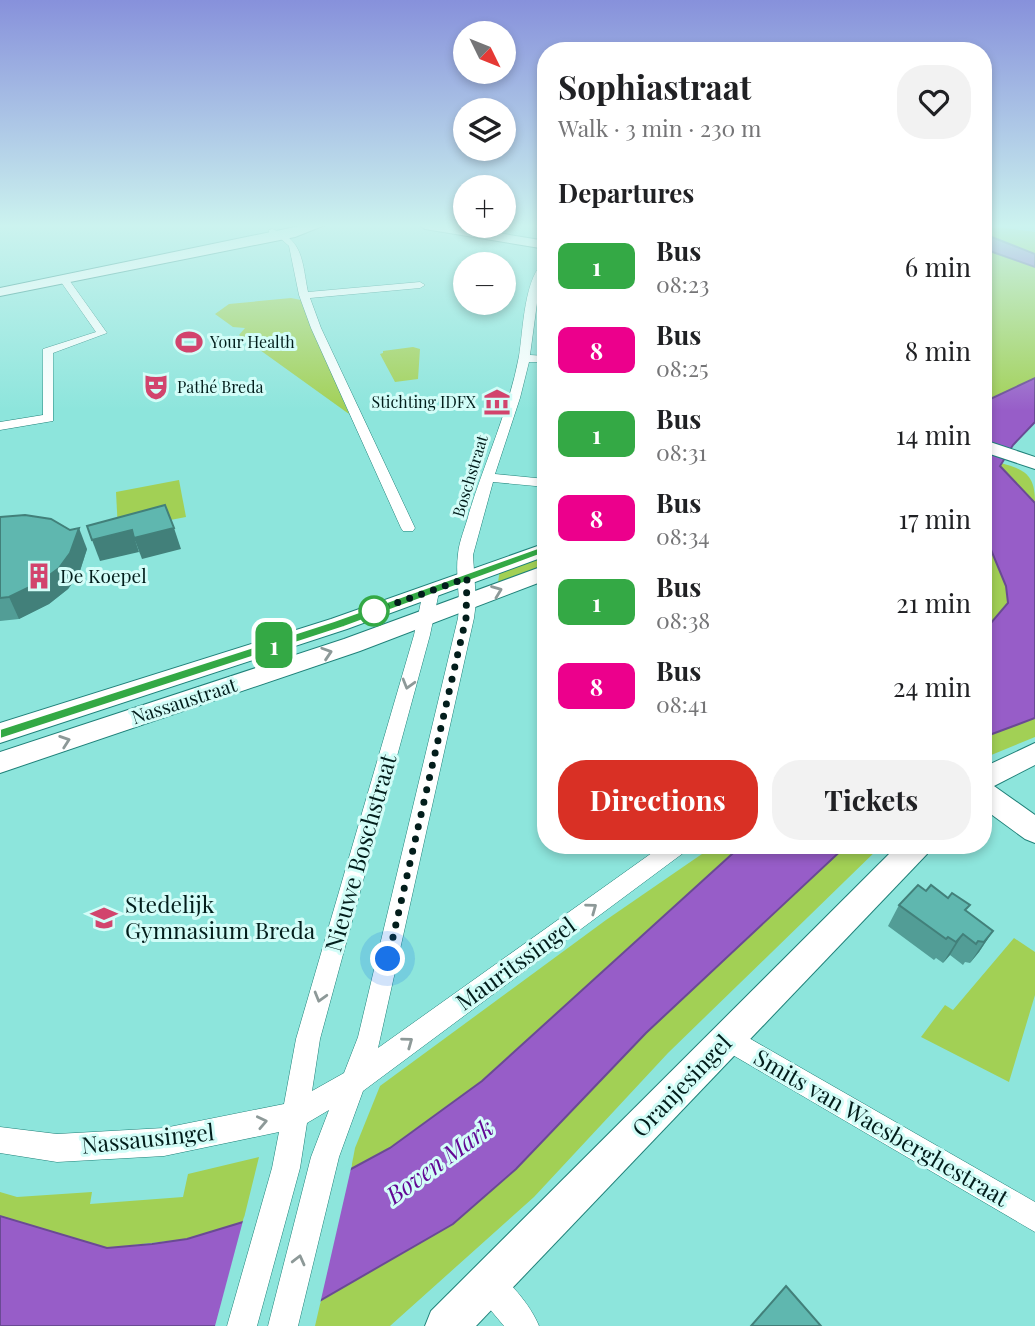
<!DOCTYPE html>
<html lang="en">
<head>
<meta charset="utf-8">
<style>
	:root { --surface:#fff; --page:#f2f2f2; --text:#202124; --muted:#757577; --accent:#d93025 }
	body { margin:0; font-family:"Playfair Display",serif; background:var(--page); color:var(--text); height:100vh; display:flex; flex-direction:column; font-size:26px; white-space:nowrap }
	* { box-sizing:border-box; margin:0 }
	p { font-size:23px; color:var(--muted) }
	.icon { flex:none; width:38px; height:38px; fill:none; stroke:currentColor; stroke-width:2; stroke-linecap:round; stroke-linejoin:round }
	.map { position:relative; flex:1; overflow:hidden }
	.side { position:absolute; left:537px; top:42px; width:455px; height:812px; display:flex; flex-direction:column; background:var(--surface); border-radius:28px; box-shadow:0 4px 10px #0003 }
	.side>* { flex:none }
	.badge { padding:0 14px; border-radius:10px; font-size:24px; line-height:46px }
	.needle { width:46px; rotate:133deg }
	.buttons { position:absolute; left:453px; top:21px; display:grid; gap:14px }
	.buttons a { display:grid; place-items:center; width:63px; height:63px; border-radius:50%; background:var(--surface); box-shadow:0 4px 10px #0003; font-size:35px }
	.you { position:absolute; width:35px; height:35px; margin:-18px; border:5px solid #fff; border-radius:50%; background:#1a73e8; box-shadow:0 0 0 10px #1a73e833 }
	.map>.badge { position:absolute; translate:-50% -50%; box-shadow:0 0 0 4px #fff }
	h2 { padding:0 21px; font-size:26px; line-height:63px }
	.round { display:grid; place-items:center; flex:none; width:74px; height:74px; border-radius:28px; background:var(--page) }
	.headline { display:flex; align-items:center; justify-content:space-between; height:119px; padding:0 21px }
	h1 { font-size:33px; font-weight:700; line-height:52px }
	.action { display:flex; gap:14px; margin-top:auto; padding:14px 21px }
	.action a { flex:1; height:80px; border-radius:28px; background:var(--accent); color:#fff; font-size:28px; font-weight:700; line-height:80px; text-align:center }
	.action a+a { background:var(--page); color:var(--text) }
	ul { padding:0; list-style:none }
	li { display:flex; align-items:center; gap:21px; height:84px; padding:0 21px }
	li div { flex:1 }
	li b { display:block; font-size:26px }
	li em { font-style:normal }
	li .badge { min-width:77px; font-weight:700; text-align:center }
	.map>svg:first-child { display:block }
	.green { fill:#a2d055 }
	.water { fill:#975dc8; stroke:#6a4a94; stroke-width:2 }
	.pier { fill:#8de5dc }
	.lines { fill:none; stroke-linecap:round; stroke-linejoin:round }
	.street-casing { stroke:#1f8179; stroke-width:1 }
	.secondary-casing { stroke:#1f8179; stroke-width:2 }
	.street { fill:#fff; fill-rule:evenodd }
	.secondary { fill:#fff; fill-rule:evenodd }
	.wall { fill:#529d96 }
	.shaded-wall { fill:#42807a }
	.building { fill:#5fb7af; stroke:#42807a; stroke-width:2 }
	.oneway { stroke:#8d9998 }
	.line { fill:#34a945; stroke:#fff; stroke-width:2 }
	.walk { stroke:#021d1b; stroke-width:7; stroke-dasharray:0 12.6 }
	.stop-dot { fill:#fff; stroke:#34a945; stroke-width:3.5 }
	.labels { text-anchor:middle; stroke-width:6; stroke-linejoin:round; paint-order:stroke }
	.far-poi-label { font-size:16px; fill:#021d1b; stroke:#d3fdf8; text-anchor:start }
	.far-street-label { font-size:16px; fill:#021d1b; stroke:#d3fdf8 }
	.poi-label { font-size:19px; fill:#021d1b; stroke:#d3fdf8; text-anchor:start }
	.street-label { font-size:19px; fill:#021d1b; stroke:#d3fdf8 }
	.near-street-label { font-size:23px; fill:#021d1b; stroke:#d3fdf8 }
	.near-poi-label { font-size:23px; fill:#021d1b; stroke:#d3fdf8; text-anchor:start }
	.near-water-label { font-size:24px; font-style:italic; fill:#620894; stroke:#d3fdf8 }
</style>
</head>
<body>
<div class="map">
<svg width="1035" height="1326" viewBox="0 0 1035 1326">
	<rect width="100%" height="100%" fill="#8de5dc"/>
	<g class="green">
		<path d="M 984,225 L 1035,232 L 1035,254 L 984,234 Z"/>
		<path d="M 984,249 L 1035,267 L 1035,378 L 984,402 Z"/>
		<path d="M 291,298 L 301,300 L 349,414 L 239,335 L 245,328 L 233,327 L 215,314 L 229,304 Z"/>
		<path d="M 413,347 L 420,349 L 418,379 L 395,382 L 380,354 L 383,353 L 383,351 Z"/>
		<path d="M 1001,463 C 1026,470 1035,475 1035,503 L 1000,466 Z"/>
		<path d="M 179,480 L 186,517 L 118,530 L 116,492 Z"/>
		<path d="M 984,533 L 1006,586 L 1008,603 L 984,631 Z"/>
		<path d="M 546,552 L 546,569 L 497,588 L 500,570 Z"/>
		<path d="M 1035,718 L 1035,737 L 984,758 L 984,737 Z"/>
		<path d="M 715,845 L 742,845 L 482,1081 L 390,1148 L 351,1169 L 355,1148 L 380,1086 L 606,920 Z"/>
		<path d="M 847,845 L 882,845 L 668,1053 L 534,1197 L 390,1326 L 315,1326 L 321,1300 L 453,1224 L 516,1169 L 646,1033 Z"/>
		<path d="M 1014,938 L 1035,952 L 1035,995 L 1009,1082 L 921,1037 L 945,1005 L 953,1010 Z"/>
		<path d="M 259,1157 L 243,1222 L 187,1239 L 107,1248 L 0,1216 L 0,1192 L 17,1197 L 92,1192 L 90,1204 L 183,1197 L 188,1174 Z"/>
	</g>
	<g class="water">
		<path d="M 984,234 L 1035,254 L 1035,267 L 984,249 Z"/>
		<path d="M 1035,378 L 1035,422 L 1013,445 L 1000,466 L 1035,503 L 1035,718 L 984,737 L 984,631 L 1008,603 L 1006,586 L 984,533 L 984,402 Z"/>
		<path d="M 742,845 L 847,845 L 646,1033 L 516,1169 L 453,1224 L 321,1300 L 270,1326 L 0,1326 L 0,1216 L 107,1248 L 152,1244 L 187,1239 L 243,1222 L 351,1169 L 390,1148 L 482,1081 Z"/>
	</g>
	<path class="pier" d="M 352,1164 L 320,1304 L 277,1326 L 215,1326 L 244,1217 Z"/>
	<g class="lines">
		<g class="street-casing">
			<g id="street">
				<path d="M 272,229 C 304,239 302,263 308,292 L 420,282 L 425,285 L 420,288 L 310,298 L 321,328 L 415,528 L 413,531 L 403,531 L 401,528 L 311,328 L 299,295 L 289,246 L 280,238 L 269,234 L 269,230 Z"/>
				<path d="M 546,261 L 546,274 L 539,288 L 530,355 L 546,356 L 546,362 L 529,362 L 520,398 L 495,474 L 546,479 L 546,487 L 493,482 L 473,555 L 476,602 L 474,618 L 378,1048 L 663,845 L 689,845 L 686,851 L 363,1091 L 339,1157 L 298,1326 L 268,1326 L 311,1157 L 329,1110 L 307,1123 L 300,1168 L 257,1326 L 227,1326 L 272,1168 L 279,1132 L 164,1156 L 57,1162 L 0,1153 L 0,1127 L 57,1134 L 164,1128 L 284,1104 L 296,1039 L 414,635 L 423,592 L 431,587 L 439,592 L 430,635 L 320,1039 L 312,1091 L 344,1073 L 358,1037 L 458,618 C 461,597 455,575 458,554 C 459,541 466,526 469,513 C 485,461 509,410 519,356 C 523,333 524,273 546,261 Z"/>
				<path d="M 64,276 L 67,277 L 107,333 L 53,353 L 53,421 L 0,430 L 0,422 L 43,415 L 43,349 L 96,332 L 59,279 Z"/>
				<path d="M 728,1026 L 1035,1202 L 1035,1232 L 719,1047 L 716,1038 L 719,1029 Z"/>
				<path d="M 488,1268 C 508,1277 531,1306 539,1326 L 504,1326 L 477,1294 L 473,1283 L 477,1272 Z"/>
			</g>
		</g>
		<g class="secondary-casing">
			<g id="secondary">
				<path d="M 305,225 L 325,225 L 295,237 L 0,296 L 0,288 Z"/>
				<path d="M 419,225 L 450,225 L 546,241 L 546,249 L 425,229 Z"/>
				<path d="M 984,440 L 1035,457 L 1035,469 L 984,452 Z"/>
				<path d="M 546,543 L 546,556 L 347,629 L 0,743 L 0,723 L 331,619 Z"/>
				<path d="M 546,565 L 546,580 L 360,651 L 0,773 L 0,752 L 344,639 Z"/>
				<path d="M 1035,743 L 1035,765 L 994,786 L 1035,815 L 1035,843 L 1025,839 L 984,809 L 984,767 Z"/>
				<path d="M 898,845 L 932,845 L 927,854 L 476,1326 L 425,1326 L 431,1311 Z"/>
			</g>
		</g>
		<use href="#street" class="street"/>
		<use href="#secondary" class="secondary"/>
	</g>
	<g class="wall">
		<path d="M 0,517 L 87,549 L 79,574 L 68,589 L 49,604 L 19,619 L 0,621 Z"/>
		<path d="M 926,891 L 948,898 L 993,931 L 979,952 L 970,963 L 965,962 L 963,965 L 950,955 L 943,963 L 936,958 L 934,960 L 888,926 L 899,905 Z"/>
	</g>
	<g class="shaded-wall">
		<path d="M 79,528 L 87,549 L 79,574 L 68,589 L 49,604 L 19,619 L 9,597 Z"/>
		<path d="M 174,528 L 181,549 L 142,559 L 134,538 Z"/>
		<path d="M 132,530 L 139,552 L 100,561 L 92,540 Z"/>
		<path d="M 993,931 L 979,952 L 970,963 L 984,942 Z"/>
		<path d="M 963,934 L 950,955 L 943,963 L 956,942 Z"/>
	</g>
	<g class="building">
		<path d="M 165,505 L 174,528 L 134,538 L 132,530 L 92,540 L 87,526 Z"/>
		<path d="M 25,515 L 51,519 L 70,530 L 79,528 L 70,553 L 59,568 L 40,582 L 9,597 L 0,598 L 0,517 Z"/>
		<path d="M 918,885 L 926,891 L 931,885 L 948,898 L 952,893 L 970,905 L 965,910 L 993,931 L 984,942 L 978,941 L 976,944 L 963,934 L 956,942 L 948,937 L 946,939 L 899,905 Z"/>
		<path d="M 786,1286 L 821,1326 L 751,1326 Z"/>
	</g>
	<defs><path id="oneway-chevron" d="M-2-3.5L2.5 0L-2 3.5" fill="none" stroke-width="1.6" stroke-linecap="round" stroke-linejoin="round" transform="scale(1.75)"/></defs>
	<g class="oneway">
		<use href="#oneway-chevron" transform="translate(497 591) rotate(-21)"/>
		<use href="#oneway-chevron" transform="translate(327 653) rotate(-18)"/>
		<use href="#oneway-chevron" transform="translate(408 684) rotate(106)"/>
		<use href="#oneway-chevron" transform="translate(65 741) rotate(-19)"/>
		<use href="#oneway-chevron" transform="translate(592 908) rotate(-36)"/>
		<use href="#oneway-chevron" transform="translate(320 997) rotate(106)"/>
		<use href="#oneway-chevron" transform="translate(408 1042) rotate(-36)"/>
		<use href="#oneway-chevron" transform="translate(262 1122) rotate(-12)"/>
		<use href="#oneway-chevron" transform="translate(299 1260) rotate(-76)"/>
	</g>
	<linearGradient id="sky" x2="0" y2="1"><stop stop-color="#8791db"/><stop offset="0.55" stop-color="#ccf3ef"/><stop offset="1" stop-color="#ccf3ef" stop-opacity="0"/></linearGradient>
	<rect width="1035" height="411" fill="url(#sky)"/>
	<path class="line" d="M 546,545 L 552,549 L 550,551 L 344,627 L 0,739 L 0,729 L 334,621 Z"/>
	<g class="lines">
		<path class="walk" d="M 374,611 L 467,578 L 466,618 L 388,959"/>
	</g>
	<defs>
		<g id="stadium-bare" transform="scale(2.1)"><path d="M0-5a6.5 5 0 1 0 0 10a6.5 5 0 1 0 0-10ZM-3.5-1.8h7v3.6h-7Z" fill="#d2446d" stroke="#d3fdf8" stroke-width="2.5" paint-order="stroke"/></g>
		<g id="theatre-bare" transform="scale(2.1)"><path d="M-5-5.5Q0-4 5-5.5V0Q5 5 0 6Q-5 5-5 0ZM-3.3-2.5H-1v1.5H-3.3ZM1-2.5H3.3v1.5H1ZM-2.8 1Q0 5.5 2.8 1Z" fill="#d2446d" stroke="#d3fdf8" stroke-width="2.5" paint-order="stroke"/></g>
		<g id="museum-bare" transform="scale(2.1)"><path d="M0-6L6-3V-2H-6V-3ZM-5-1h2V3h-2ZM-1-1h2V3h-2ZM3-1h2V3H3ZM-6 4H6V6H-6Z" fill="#d2446d" stroke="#d3fdf8" stroke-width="2.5" paint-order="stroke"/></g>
		<g id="building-bare" transform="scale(2.1)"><path d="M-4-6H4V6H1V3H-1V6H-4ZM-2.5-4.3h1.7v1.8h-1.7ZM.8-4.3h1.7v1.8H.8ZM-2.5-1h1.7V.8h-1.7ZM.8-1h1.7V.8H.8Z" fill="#d2446d" stroke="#d3fdf8" stroke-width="2.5" paint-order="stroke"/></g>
		<g id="school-bare" transform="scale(2.1)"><path d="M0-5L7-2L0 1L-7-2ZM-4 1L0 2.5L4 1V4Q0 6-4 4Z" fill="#d2446d" stroke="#d3fdf8" stroke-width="2.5" paint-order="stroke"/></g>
	</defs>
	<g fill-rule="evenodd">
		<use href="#stadium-bare" x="189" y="342"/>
		<use href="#theatre-bare" x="156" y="387"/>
		<use href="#museum-bare" x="497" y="402"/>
		<use href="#building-bare" x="39" y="576"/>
		<use href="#school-bare" x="104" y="918"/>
	</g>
	<circle class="stop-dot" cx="374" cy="611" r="14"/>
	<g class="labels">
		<g class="far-poi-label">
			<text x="210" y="348">Your Health</text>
			<text x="177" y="393">Pathé Breda</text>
			<text x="476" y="408" text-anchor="end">Stichting IDFX</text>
		</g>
		<g class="far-street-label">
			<text transform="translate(470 476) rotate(-73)" y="6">Boschstraat</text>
		</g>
		<g class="poi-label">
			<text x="60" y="583">De Koepel</text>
		</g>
		<g class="street-label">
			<text transform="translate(184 701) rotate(-18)" y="7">Nassaustraat</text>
		</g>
		<g class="near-street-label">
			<text transform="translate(361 853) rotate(-74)" y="8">Nieuwe Boschstraat</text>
			<text transform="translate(516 964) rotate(-36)" y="8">Mauritssingel</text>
			<text transform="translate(682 1086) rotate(-46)" y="8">Oranjesingel</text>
			<text transform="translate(881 1128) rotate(30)" y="8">Smits van Waesberghestraat</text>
			<text transform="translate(148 1139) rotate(-6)" y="8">Nassausingel</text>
		</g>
		<g class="near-poi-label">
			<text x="125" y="913">Stedelijk<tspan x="125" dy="26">Gymnasium Breda</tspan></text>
		</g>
		<g class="near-water-label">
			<text transform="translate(440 1162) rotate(-36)" y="8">Boven Mark</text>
		</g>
	</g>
</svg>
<div class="buttons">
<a><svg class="needle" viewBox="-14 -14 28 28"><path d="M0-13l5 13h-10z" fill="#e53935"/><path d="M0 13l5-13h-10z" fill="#757577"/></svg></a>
<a><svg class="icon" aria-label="layers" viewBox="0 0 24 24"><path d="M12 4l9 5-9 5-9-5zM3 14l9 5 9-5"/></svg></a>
<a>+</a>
<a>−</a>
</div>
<div class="you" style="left:388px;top:959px"></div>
<b class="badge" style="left:274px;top:645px;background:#34a945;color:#fff">1</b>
<section class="side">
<div class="headline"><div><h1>Sophiastraat</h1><p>Walk · 3 min · 230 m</p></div><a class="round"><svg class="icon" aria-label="heart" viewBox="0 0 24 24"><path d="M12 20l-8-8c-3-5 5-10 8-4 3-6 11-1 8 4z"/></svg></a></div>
<h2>Departures</h2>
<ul>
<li><span class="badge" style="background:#34a945;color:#fff">1</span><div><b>Bus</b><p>08:23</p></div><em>6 min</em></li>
<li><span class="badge" style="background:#ec008c;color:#fff">8</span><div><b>Bus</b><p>08:25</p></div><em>8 min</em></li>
<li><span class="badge" style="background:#34a945;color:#fff">1</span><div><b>Bus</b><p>08:31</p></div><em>14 min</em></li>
<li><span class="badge" style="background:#ec008c;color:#fff">8</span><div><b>Bus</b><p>08:34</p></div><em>17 min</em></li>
<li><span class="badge" style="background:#34a945;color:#fff">1</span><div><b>Bus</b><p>08:38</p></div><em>21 min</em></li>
<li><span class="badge" style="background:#ec008c;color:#fff">8</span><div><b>Bus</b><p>08:41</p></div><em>24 min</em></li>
</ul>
<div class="action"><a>Directions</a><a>Tickets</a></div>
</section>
</div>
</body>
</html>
